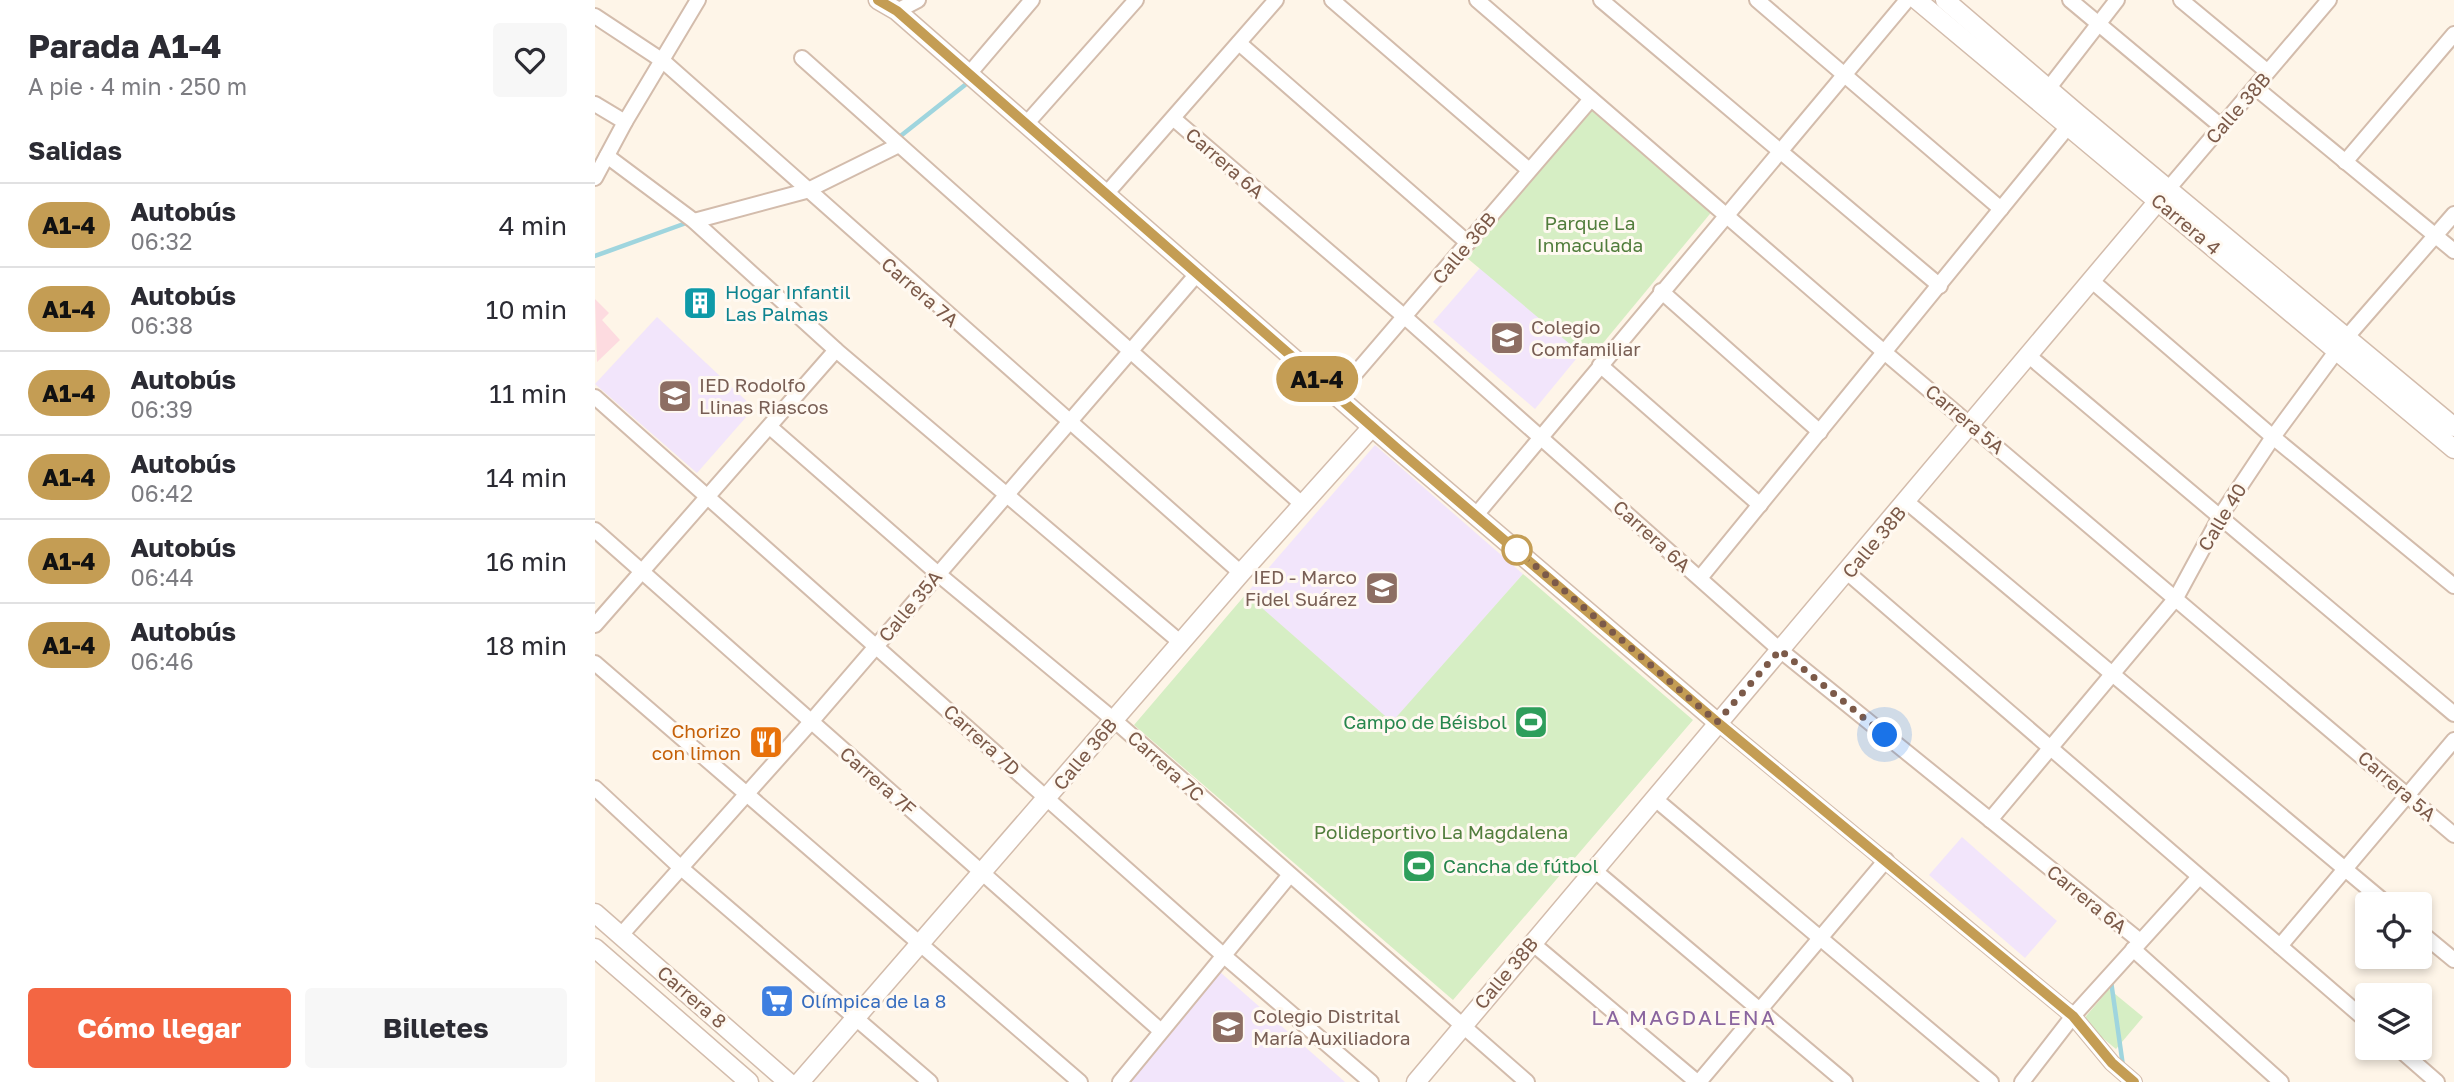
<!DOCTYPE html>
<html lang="es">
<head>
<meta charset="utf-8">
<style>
	:root { --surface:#fff; --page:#f7f7f7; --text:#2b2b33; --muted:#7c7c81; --line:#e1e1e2; --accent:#f36643 }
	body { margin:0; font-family:"Golos Text",sans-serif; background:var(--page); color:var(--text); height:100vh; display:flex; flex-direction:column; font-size:26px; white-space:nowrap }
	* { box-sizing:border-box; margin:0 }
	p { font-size:23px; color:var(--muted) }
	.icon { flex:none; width:38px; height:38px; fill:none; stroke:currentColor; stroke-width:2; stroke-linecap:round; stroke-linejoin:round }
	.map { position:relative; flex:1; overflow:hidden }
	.details { display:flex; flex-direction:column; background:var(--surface); width:595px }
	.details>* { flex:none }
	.badge { padding:0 14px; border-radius:23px; font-size:24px; line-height:46px }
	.fabs { position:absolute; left:1760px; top:892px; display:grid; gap:14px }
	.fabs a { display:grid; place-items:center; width:77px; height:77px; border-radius:7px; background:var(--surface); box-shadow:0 4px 10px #0003; font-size:35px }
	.you { position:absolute; width:35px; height:35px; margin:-18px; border:5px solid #fff; border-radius:50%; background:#1a73e8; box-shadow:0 0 0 10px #1a73e833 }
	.map>.badge { position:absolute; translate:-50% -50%; box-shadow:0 0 0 4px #fff }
	h2 { padding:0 28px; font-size:26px; line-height:63px }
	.round { display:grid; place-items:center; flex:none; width:74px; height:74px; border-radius:7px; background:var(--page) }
	.summary { display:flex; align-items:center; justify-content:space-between; height:119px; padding:0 28px }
	h1 { font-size:33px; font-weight:700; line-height:52px }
	.action { display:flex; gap:14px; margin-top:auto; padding:14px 28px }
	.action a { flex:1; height:80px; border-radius:7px; background:var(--accent); color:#fff; font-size:28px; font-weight:700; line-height:80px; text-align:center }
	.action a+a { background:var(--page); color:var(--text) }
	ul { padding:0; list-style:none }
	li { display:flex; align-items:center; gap:21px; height:84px; padding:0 28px; border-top:2px solid var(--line) }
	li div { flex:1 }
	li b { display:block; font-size:26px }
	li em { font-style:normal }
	li .badge { min-width:77px; font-weight:700; text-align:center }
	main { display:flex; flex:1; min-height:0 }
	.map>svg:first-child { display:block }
	.education { fill:#f2e5fb }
	.medical { fill:#fddbe0 }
	.green { fill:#d6eec4 }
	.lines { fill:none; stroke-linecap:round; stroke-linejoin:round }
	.stream { stroke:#9fd5de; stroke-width:4.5 }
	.minor-casing { stroke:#d3bcac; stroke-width:18 }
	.tertiary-casing { stroke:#d3bcac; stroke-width:21 }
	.minor { stroke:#fff; stroke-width:14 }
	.tertiary { stroke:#fff; stroke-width:18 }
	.line-casing { stroke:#fff; stroke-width:16 }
	.line { stroke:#c49d54; stroke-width:10 }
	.walk { stroke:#7c5a49; stroke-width:7; stroke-dasharray:0 12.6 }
	.stop-dot { fill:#fff; stroke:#c49d54; stroke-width:3.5 }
	.labels { text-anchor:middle; stroke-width:6; stroke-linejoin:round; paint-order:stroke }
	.street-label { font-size:19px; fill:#7c5a49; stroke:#fff9f1 }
	.park-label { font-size:19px; fill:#517d3c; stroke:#fff9f1 }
	.culture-label { font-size:19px; fill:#0d838f; stroke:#fff9f1; text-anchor:start }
	.education-label { font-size:19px; fill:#785e54; stroke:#fff9f1; text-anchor:start }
	.leisure-label { font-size:19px; fill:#27864d; stroke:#fff9f1; text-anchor:end }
	.food-label { font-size:19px; fill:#c56008; stroke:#fff9f1; text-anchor:end }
	.shop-label { font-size:19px; fill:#366cbe; stroke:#fff9f1; text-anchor:start }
	.neighbourhood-label { font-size:21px; letter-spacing:2px; fill:#8a659f; stroke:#fff9f1 }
</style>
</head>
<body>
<main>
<section class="details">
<div class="summary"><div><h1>Parada A1-4</h1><p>A pie · 4 min · 250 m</p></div><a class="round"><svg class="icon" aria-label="heart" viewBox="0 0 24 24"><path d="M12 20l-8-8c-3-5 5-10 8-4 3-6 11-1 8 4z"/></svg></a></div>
<h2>Salidas</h2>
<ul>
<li><span class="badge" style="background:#c49d54;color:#111">A1-4</span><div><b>Autobús</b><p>06:32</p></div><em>4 min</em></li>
<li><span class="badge" style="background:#c49d54;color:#111">A1-4</span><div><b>Autobús</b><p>06:38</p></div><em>10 min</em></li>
<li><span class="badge" style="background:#c49d54;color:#111">A1-4</span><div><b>Autobús</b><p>06:39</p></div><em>11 min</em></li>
<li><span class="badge" style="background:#c49d54;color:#111">A1-4</span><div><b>Autobús</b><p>06:42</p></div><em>14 min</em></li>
<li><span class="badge" style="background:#c49d54;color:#111">A1-4</span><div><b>Autobús</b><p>06:44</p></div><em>16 min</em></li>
<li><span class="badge" style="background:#c49d54;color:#111">A1-4</span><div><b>Autobús</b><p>06:46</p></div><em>18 min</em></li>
</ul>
<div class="action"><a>Cómo llegar</a><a>Billetes</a></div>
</section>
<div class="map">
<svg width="1859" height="1082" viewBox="0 0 1859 1082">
	<rect width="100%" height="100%" fill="#fef5e8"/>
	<g class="education">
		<path d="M 885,268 L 986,353 L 940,409 L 838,322 Z"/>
		<path d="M 62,317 L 159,408 L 102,473 L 0,384 Z"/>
		<path d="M 780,445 L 928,574 L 797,723 L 651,594 Z"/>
		<path d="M 1367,837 L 1462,921 L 1430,958 L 1334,875 Z"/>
		<path d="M 625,972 L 750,1082 L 532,1082 Z"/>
	</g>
	<path class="medical" d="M 0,299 L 14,313 L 7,320 L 25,340 L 2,362 Z"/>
	<g class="green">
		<path d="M 997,107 L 1119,209 L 994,360 L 872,258 Z"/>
		<path d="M 928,574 L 1098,720 L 858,1000 L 539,725 L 651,594 L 797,722 Z"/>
		<path d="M 1514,989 L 1548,1017 L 1521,1049 L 1487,1021 Z"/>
	</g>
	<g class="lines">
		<g class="stream">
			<path d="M 303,138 L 375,81"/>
			<path d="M 0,256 L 94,222"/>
			<path d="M 1516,981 L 1528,1066"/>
		</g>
		<g class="minor-casing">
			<g id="minor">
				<path d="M 737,0 L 934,170"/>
				<path d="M 882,0 L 1288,351 L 1859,835"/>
				<path d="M 1006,0 L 1345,286"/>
				<path d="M 1162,0 L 1406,209"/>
				<path d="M 1475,0 L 1621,122"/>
				<path d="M 1586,0 L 1668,68"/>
				<path d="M 302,11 L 323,0"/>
				<path d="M 0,16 L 68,61 L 646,573"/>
				<path d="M 644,43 L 873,243"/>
				<path d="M 207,58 L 708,505"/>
				<path d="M 374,74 L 437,0"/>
				<path d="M 1661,88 L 1859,251"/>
				<path d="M 1453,89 L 1522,0"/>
				<path d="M 0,104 L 30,122"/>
				<path d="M 579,119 L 811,318 L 1185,650 L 1545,941"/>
				<path d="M 432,123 L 541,0"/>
				<path d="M 12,156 L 99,221 L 241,350 L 585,642"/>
				<path d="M 1750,162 L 1859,34"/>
				<path d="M 0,178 L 30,122 L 103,0"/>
				<path d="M 1574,188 L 1734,0"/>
				<path d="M 512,193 L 681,0"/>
				<path d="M 99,221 L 211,191 L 302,146"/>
				<path d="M 1497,281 L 1678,437 L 1859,586"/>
				<path d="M 1066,291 L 1225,432"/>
				<path d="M 1434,356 L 1859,714"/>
				<path d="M 1005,365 L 1165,505"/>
				<path d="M 741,396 L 996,99"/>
				<path d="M 0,397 L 628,955 L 776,1082"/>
				<path d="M 175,427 L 342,573 L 519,720 L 932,1082"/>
				<path d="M 1312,502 L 1793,905"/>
				<path d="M 881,515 L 1312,0"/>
				<path d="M 0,530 L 566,1031"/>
				<path d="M 1253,573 L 1773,1022"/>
				<path d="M 1105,578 L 1480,118"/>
				<path d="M 0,625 L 241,350"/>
				<path d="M 0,663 L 485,1082"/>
				<path d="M 1122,722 L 1478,1016 L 1517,1063 L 1539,1082"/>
				<path d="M 0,788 L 85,867 L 335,1082"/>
				<path d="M 1059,798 L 1396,1082"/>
				<path d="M 1395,820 L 1581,598 L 1626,515 L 1678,437 L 1751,338 L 1859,214"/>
				<path d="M 999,870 L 1250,1082"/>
				<path d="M 1825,932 L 1859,960"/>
				<path d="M 26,935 L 215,723 L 602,274"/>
				<path d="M 937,943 L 1102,1082"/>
				<path d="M 1685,946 L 1859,740"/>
				<path d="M 1538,949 L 1686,1082"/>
				<path d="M 1803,1048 L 1842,1082"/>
				<path d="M 525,1082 L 694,876"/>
				<path d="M 1104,1082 L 1291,860"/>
				<path d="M 1427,1082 L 1478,1016 L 1604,877"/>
			</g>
		</g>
		<g class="tertiary-casing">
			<g id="tertiary">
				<path d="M 283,0 L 302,11 L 777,427 L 1122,722"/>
				<path d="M 1322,0 L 1859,449"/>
				<path d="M 1350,0 L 1483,114 L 1859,427"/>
				<path d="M 0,913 L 193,1082"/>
				<path d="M 0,948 L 154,1082"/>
				<path d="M 205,1082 L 646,573 L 777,427"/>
				<path d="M 821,1082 L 1574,188"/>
			</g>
		</g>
		<use href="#minor" class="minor"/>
		<use href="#tertiary" class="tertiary"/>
	</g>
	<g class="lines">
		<g class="line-casing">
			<path id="line" d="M 283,0 L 302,11 L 806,452 L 1122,722 L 1478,1016 L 1517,1063 L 1539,1082"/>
		</g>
		<use href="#line" class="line"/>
		<path class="walk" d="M 922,550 L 1122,722 L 1185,650 L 1290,735"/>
	</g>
	<defs>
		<g id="building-square" transform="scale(1.75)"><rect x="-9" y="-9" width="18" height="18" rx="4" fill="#0f9aa8" stroke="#fff9f1"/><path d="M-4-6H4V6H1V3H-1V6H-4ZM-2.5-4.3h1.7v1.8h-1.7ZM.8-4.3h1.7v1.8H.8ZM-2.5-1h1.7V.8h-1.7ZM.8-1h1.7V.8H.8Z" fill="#fff"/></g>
		<g id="school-square" transform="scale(1.75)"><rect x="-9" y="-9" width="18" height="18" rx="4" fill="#8d6e63" stroke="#fff9f1"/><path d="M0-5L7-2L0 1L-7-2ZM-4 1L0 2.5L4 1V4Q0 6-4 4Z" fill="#fff"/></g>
		<g id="stadium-square" transform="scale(1.75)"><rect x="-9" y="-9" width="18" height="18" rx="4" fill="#2e9e5b" stroke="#fff9f1"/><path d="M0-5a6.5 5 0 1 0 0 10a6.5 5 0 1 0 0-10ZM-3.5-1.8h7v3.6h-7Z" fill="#fff"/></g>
		<g id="restaurant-square" transform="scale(1.75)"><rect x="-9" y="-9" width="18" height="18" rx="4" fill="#e8710a" stroke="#fff9f1"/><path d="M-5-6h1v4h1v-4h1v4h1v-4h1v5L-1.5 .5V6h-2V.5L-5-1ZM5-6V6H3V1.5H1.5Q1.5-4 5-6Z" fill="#fff"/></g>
		<g id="supermarket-square" transform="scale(1.75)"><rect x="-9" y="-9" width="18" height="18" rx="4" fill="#3f7fe0" stroke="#fff9f1"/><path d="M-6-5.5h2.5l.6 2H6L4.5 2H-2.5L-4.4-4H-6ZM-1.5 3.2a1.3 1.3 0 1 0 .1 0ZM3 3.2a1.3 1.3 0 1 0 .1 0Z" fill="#fff"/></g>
	</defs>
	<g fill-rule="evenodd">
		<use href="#building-square" x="105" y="303"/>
		<use href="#school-square" x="912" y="338"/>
		<use href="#school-square" x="80" y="396"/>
		<use href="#school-square" x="787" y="588"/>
		<use href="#stadium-square" x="936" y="722"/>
		<use href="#restaurant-square" x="171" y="742"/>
		<use href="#stadium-square" x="824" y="866"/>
		<use href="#supermarket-square" x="182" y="1001"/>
		<use href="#school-square" x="633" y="1027"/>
	</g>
	<circle class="stop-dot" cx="922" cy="550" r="14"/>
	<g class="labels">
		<g class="street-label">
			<text transform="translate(1643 108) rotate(-49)" y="7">Calle 38B</text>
			<text transform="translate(630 163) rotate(41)" y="7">Carrera 6A</text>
			<text transform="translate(1591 224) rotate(40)" y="7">Carrera 4</text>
			<text transform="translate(869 248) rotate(-50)" y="7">Calle 36B</text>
			<text transform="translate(325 292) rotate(41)" y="7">Carrera 7A</text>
			<text transform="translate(1370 419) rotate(40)" y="7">Carrera 5A</text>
			<text transform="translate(1627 517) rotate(-59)" y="7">Calle 40</text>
			<text transform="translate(1057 536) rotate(42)" y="7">Carrera 6A</text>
			<text transform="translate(1279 542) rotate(-50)" y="7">Calle 38B</text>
			<text transform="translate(315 606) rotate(-50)" y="7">Calle 35A</text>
			<text transform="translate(387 740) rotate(42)" y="7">Carrera 7D</text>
			<text transform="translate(490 754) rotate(-50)" y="7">Calle 36B</text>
			<text transform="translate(571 766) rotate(42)" y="7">Carrera 7C</text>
			<text transform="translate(283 781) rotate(41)" y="7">Carrera 7F</text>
			<text transform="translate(1802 786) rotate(41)" y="7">Carrera 5A</text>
			<text transform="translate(1492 899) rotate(39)" y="7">Carrera 6A</text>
			<text transform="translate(911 973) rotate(-50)" y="7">Calle 38B</text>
			<text transform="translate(97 997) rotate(41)" y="7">Carrera 8</text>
		</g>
		<g class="park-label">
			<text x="995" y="230">Parque La<tspan x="995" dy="22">Inmaculada</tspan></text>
			<text x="846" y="839">Polideportivo La Magdalena</text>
		</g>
		<g class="culture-label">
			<text x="130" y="299">Hogar Infantil<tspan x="130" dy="22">Las Palmas</tspan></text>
		</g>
		<g class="education-label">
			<text x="936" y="334">Colegio<tspan x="936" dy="22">Comfamiliar</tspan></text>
			<text x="104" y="392">IED Rodolfo<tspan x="104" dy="22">Llinas Riascos</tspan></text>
			<text x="762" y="584" text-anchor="end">IED - Marco<tspan x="762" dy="22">Fidel Suárez</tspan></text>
			<text x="658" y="1023">Colegio Distrital<tspan x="658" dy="22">María Auxiliadora</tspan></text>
		</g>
		<g class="leisure-label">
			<text x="912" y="729">Campo de Béisbol</text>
			<text x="848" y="873" text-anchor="start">Cancha de fútbol</text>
		</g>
		<g class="food-label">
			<text x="146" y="738">Chorizo<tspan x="146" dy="22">con limon</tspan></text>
		</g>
		<g class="shop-label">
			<text x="206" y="1008">Olímpica de la 8</text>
		</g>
		<g class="neighbourhood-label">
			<text x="1089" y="1025">LA MAGDALENA</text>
		</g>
	</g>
</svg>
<div class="fabs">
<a><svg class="icon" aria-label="locate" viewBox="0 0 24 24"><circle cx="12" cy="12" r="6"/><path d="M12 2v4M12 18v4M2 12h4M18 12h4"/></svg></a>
<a><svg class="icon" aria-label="layers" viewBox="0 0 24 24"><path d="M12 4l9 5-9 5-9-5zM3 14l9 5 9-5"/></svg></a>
</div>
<div class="you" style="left:1290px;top:735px"></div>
<b class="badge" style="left:722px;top:379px;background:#c49d54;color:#111">A1-4</b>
</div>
</main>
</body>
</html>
